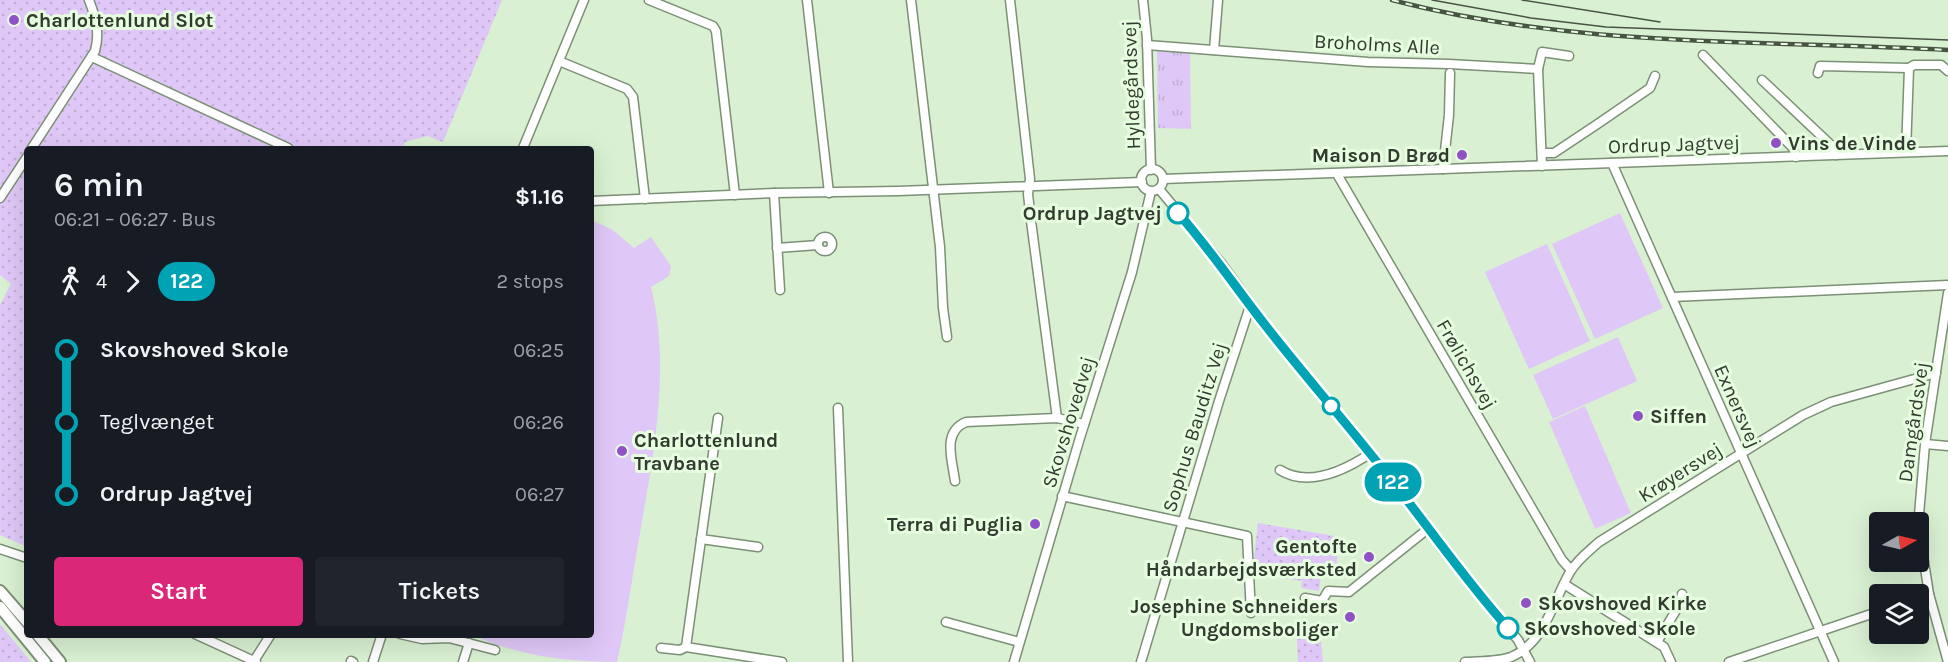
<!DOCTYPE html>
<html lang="en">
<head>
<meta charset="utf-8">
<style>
	:root { --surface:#171b24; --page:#20242c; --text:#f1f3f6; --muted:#9ea1a6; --accent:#db2777 }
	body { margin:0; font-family:Karla,sans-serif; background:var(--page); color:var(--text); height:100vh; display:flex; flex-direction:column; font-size:22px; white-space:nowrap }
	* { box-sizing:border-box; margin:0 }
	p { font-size:20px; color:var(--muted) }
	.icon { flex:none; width:33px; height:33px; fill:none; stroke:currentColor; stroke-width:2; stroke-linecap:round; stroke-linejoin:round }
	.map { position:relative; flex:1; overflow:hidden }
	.sheet { position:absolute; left:24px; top:146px; width:570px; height:492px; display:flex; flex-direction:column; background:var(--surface); border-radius:6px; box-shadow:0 6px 24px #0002 }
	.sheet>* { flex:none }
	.badge { padding:0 12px; border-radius:20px; font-size:21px; line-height:39px }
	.needle { width:39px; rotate:82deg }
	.fabs { position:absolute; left:1869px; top:512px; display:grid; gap:12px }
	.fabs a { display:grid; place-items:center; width:60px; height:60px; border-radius:6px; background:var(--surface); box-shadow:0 6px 24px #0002; font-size:30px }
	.map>.badge { position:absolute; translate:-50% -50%; box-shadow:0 0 0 3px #fff }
	.legs { display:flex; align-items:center; gap:9px; height:66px; padding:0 30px; font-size:20px }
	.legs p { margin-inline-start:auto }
	.summary { display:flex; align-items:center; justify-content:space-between; height:102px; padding:0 30px }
	h1 { font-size:33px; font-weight:600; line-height:45px }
	.button { display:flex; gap:12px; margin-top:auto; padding:12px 30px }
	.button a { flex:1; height:69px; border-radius:6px; background:var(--accent); color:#fff; font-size:24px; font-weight:600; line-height:69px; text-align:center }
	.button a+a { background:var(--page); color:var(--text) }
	ul { padding:0 30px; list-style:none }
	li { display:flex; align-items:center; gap:21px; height:72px; font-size:22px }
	li i { display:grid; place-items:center; width:9px; height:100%; margin:0 8px; background:currentColor }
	li i::after { content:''; width:15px; height:15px; margin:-8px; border:4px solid; border-radius:50%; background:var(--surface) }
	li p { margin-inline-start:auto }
	li:first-child i { background:linear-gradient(#0000 50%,currentColor 0) }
	li:last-child i { background:linear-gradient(currentColor 50%,#0000 0) }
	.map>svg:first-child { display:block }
	.grass { fill:url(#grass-tufts) }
	.park { fill:url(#park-dots) }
	.garden { fill:#dfc8f7 }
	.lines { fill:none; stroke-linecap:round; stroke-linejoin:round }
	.minor-casing { stroke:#7b9075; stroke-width:11 }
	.major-casing { stroke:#7b9075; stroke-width:14 }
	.minor { stroke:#fff; stroke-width:8 }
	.major { stroke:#fff; stroke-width:10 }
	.tram { stroke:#485344; stroke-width:1.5 }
	.rail-casing { stroke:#485344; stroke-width:4.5 }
	.rail { stroke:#e6fde0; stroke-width:2; stroke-dasharray:7; stroke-linecap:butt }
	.line-1-casing { stroke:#fff; stroke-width:14 }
	.line-1 { stroke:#00a3b4; stroke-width:9 }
	.poi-dot { fill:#9051c6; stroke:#e6fde0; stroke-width:2 }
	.stop-1-dot { fill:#fff; stroke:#00a3b4; stroke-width:3 }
	.labels { text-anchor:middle; stroke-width:6; stroke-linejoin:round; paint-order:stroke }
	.poi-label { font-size:20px; font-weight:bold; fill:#323b2f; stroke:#e6fde0; text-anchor:start }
	.street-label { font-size:20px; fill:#323b2f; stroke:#e6fde0 }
	.stop-label { font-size:20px; font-weight:bold; fill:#323b2f; stroke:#e6fde0; text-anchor:end }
</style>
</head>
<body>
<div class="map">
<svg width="1948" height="662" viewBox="0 0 1948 662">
	<defs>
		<pattern id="grass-tufts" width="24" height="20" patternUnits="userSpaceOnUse" patternTransform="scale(1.5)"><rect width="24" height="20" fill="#dfc8f7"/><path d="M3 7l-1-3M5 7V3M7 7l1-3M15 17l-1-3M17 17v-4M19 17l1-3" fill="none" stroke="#c0add4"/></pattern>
		<pattern id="park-dots" width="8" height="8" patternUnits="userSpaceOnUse" patternTransform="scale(1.5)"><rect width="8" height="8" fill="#dfc8f7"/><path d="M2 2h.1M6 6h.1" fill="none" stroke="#c0add4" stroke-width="1.8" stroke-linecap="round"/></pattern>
	</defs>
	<rect width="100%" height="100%" fill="#d9f0d2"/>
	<path class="grass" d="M 1157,51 L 1190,53 L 1191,129 L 1158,128 Z"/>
	<g class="park">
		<path d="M 0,0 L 502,0 L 443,142 L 427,136 L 405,142 L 402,148 L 27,148 L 27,547 L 0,535 L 0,305 L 11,284 L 0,275 Z"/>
		<path d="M 1258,523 L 1340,537 L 1336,567 L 1332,575 L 1321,576 L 1319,591 L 1301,588 L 1302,581 L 1254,573 L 1254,559 Z"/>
		<path d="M 1296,622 L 1299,626 L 1320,629 L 1323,662 L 1298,662 Z"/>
		<path d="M 0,624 L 31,662 L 0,662 Z"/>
	</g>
	<g class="garden">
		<path d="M 1620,213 L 1663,308 L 1595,339 L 1552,244 Z"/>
		<path d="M 591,220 L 613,230 L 634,248 L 651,237 L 671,266 L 669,276 L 651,287 C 672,371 652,461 638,545 C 631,584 626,623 617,662 C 569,662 517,656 473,635 L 591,634 Z"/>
		<path d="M 1547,244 L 1590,341 L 1529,369 L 1485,272 Z"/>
		<path d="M 1618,337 L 1637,381 L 1553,419 L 1533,375 Z"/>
		<path d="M 1585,406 L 1631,513 L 1595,529 L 1549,422 Z"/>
		<path d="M 1308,544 L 1324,546 L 1320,573 L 1304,570 Z"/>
	</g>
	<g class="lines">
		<g class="minor-casing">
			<g id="minor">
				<path d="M 649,0 L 713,26 L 716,31 L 735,195"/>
				<path d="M 807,0 L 829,193"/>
				<path d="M 911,0 L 940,247 L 943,308 L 947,337"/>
				<path d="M 1010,0 L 1030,179 L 1028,194 L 1031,221 L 1057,418"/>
				<path d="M 1143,0 L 1147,39 L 1151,170"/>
				<path d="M 1147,45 L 1368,62 L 1449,64 L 1538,69"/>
				<path d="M 1214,50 L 1218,0"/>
				<path d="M 1703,55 L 1794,149 L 1796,157"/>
				<path d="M 92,57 L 288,148"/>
				<path d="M 559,61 L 627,89 L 633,97 L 645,199"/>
				<path d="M 1818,73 L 1820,66 L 1909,68 L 1914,65 L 1941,65 L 1948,71"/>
				<path d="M 1762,80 L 1833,147 L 1836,155"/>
				<path d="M 32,148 L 95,51 C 100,33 96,18 89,0"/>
				<path d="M 523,148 L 584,0"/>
				<path d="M 1906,152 L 1909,68"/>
				<path d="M 1542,153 L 1554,153 L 1599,123 L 1650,88 L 1655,76"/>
				<path d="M 1612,163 L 1834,662"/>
				<path d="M 1542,166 L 1538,69 L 1542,52 L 1569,56"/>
				<path d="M 1443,169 L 1449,115 L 1450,73"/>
				<circle cx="1152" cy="180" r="11"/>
				<path d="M 1337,174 L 1562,560 L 1571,570"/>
				<path d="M 1163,179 L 1948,151"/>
				<path d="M 1159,189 L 1221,263 L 1279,343 L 1381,466 L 1429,528 L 1443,550 L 1518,640 L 1530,662"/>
				<path d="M 774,193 L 780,290"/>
				<path d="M 0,198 L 27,157"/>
				<path d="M 591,201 L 774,193 L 898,191 L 1142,182"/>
				<circle cx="825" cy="244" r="7"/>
				<path d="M 777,248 L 818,245"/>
				<path d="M 1948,293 L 1925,444 L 1919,515 L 1922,549 L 1929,594 L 1948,662"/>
				<path d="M 1672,297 L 1948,285"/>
				<path d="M 838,408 L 848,662"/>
				<path d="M 718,418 L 686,647 L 782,662"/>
				<path d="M 1925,444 L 1948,446"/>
				<path d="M 1280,470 C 1309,488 1344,471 1371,453"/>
				<path d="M 955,481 C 952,459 942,432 966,422 L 1057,418 L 1084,424"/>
				<path d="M 1062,496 L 1247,536 L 1251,613"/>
				<path d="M 701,539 L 758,547"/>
				<path d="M 0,549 L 27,558"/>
				<path d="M 1564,584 L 1664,647 L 1671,662"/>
				<path d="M 1305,598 L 1322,601 L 1328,591 L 1349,592 L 1429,528"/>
				<path d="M 1918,598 L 1929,594"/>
				<path d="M 946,622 L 1019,642"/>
				<path d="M 195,634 L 256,662"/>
				<path d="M 400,634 L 422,639 L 449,638 L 495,650"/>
				<path d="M 1657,642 L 1681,602 L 1682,594"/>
				<path d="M 661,648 L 680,650 L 686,647"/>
				<path d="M 254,661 L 271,634"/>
				<path d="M 351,661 L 353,662"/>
				<path d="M 373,662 L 382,634"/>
				<path d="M 463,662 L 469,643"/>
				<path d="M 1014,662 L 1079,441 L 1132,272 L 1151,191"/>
				<path d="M 1141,662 L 1219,401 L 1250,306"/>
				<path d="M 1465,662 C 1479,661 1498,662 1511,657 C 1545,643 1553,601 1570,572 C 1577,560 1589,551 1599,542 L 1803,415 L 1831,402 L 1936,373"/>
				<path d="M 1729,662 L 1880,611"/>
			</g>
		</g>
		<g class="major-casing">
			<g id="major">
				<path d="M 0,591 L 27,622"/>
				<path d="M 0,607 L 45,662"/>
				<path d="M 37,634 L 60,662"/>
			</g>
		</g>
		<use href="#minor" class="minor"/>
		<use href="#major" class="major"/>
		<g class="tram">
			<path d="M 1432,0 L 1531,18 L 1606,27 L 1948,40"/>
			<path d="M 1522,0 L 1660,22"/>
		</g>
		<g class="rail-casing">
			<path id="rail" d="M 1392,0 C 1574,48 1762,40 1948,50"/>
		</g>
		<use href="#rail" class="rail"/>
	</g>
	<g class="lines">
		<g class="line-1-casing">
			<path id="line-1" d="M 1178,213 C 1209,248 1234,285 1262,321 C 1304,375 1350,427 1392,481 C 1431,530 1466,581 1508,628"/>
		</g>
		<use href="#line-1" class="line-1"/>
	</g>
	<g class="poi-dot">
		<circle cx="14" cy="20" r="6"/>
		<circle cx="1776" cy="143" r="6"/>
		<circle cx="1462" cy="155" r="6"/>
		<circle cx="1638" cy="416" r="6"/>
		<circle cx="622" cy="451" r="6"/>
		<circle cx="1035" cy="524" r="6"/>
		<circle cx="1369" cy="557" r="6"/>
		<circle cx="1526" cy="603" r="6"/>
		<circle cx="1350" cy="617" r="6"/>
	</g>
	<g class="stop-1-dot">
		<circle cx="1178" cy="213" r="10"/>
		<circle cx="1331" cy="406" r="8"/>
		<circle cx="1508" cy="628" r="10"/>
	</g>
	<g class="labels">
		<g class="poi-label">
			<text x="26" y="27">Charlottenlund Slot</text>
			<text x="1788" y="150">Vins de Vinde</text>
			<text x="1450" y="162" text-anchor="end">Maison D Brød</text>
			<text x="1650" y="423">Siffen</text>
			<text x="634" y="447">Charlottenlund<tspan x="634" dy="23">Travbane</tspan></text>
			<text x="1023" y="531" text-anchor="end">Terra di Puglia</text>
			<text x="1357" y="553" text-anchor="end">Gentofte<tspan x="1357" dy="23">Håndarbejdsværksted</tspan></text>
			<text x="1538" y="610">Skovshoved Kirke</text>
			<text x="1338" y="613" text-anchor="end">Josephine Schneiders<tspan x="1338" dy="23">Ungdomsboliger</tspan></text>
		</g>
		<g class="street-label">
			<text transform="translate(1377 44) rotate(3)" y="7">Broholms Alle</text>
			<text transform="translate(1131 85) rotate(-92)" y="7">Hyldegårdsvej</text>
			<text transform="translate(1674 144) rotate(-2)" y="7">Ordrup Jagtvej</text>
			<text transform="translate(1467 364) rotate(60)" y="7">Frølichsvej</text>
			<text transform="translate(1738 406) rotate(66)" y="7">Exnersvej</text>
			<text transform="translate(1068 422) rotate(-73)" y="7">Skovshovedvej</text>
			<text transform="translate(1913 422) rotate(-82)" y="7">Damgårdsvej</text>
			<text transform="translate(1194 427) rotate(-73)" y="7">Sophus Bauditz Vej</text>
			<text transform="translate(1680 472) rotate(-32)" y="7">Krøyersvej</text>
		</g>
		<g class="stop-label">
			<text x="1162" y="220">Ordrup Jagtvej</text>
			<text x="1524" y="635" text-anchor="start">Skovshoved Skole</text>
		</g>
	</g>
</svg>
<div class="fabs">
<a><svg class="needle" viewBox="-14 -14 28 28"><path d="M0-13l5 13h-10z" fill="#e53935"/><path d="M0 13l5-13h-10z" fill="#9ea1a6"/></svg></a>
<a><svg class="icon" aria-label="layers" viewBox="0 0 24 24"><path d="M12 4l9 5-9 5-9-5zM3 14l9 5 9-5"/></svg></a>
</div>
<b class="badge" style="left:1393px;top:482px;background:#00a3b4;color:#fff">122</b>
<section class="sheet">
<div class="summary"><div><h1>6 min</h1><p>06:21 – 06:27 · Bus</p></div><b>$1.16</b></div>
<div class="legs"><svg class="icon" aria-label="walk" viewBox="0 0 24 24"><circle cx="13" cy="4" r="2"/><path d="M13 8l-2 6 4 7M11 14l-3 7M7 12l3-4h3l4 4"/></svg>4<svg class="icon" aria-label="forward" viewBox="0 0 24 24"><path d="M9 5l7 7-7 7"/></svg><b class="badge" style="background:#00a3b4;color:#fff">122</b><p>2 stops</p></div>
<ul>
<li><i style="color:#00a3b4"></i><b>Skovshoved Skole</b><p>06:25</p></li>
<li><i style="color:#00a3b4"></i><span>Teglvænget</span><p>06:26</p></li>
<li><i style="color:#00a3b4"></i><b>Ordrup Jagtvej</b><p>06:27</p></li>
</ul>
<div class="button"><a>Start</a><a>Tickets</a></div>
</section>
</div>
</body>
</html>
